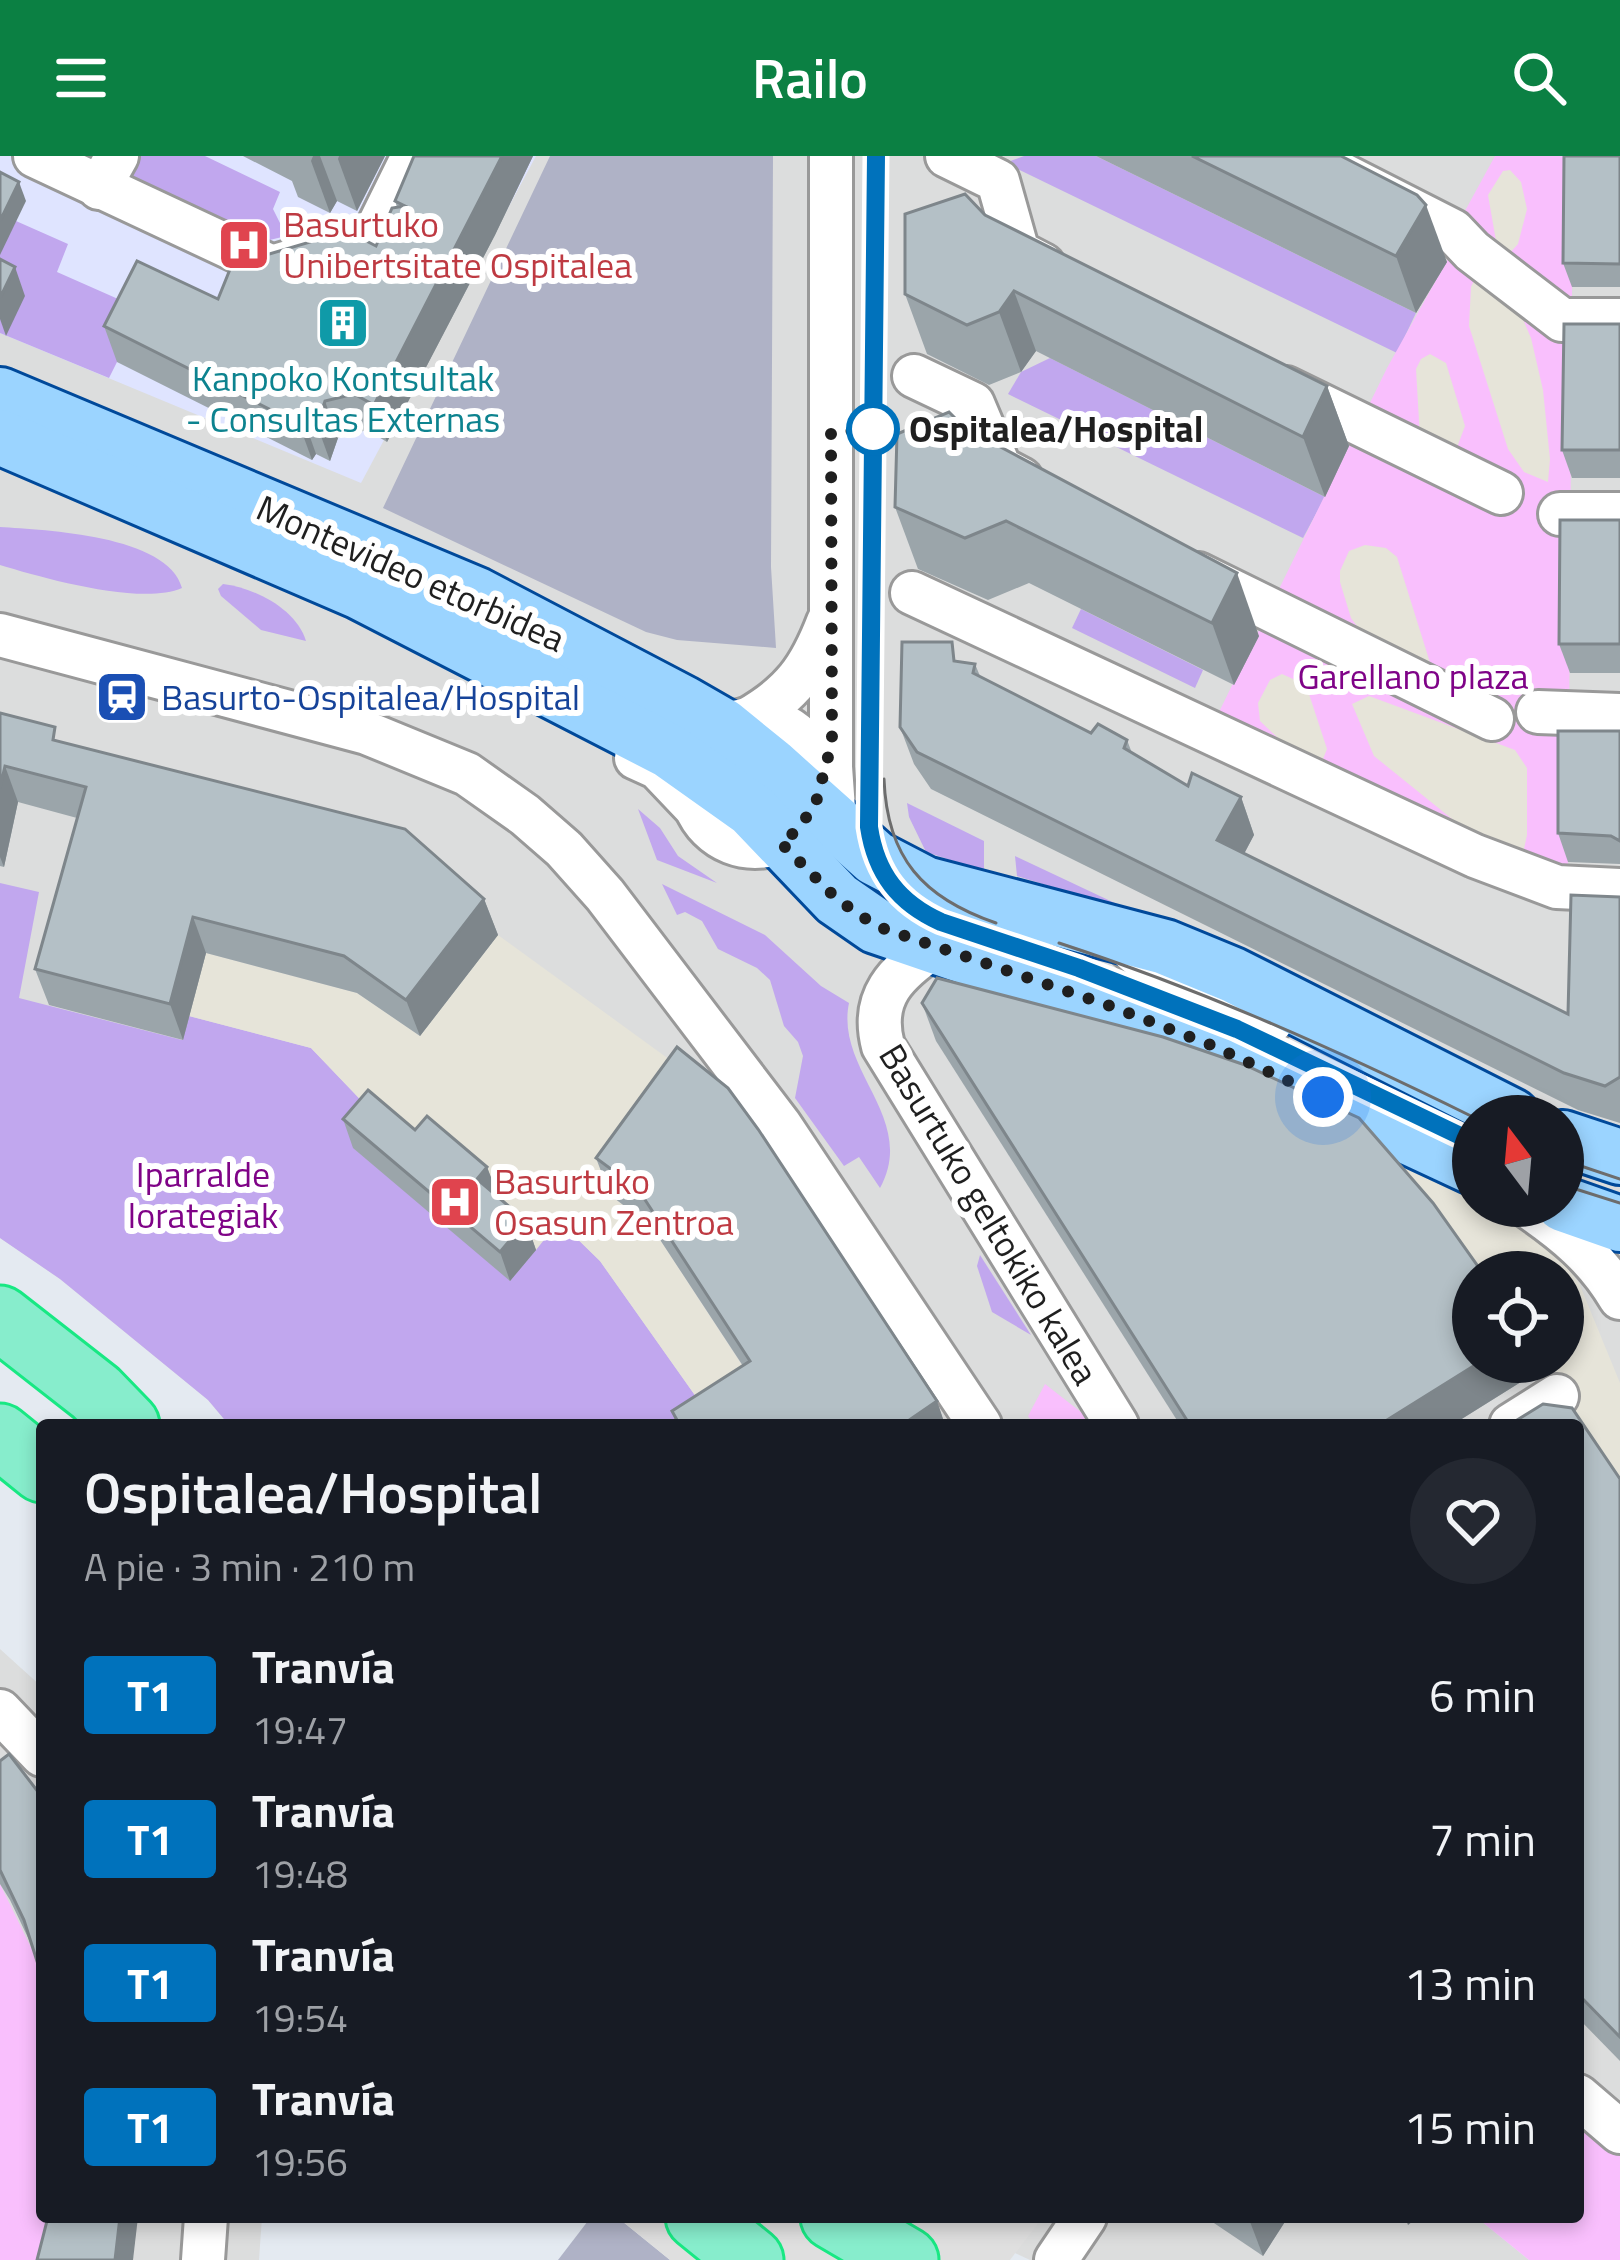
<!DOCTYPE html>
<html lang="es">
<head>
<meta charset="utf-8">
<style>
	:root { --surface:#171b24; --page:#242831; --text:#f1f3f6; --muted:#9ea1a6; --accent:#0b8043 }
	body { margin:0; font-family:"Titillium Web",sans-serif; background:var(--page); color:var(--text); height:100vh; display:flex; flex-direction:column; font-size:45px; white-space:nowrap }
	* { box-sizing:border-box; margin:0 }
	p { font-size:39px; color:var(--muted) }
	.icon { flex:none; width:66px; height:66px; fill:none; stroke:currentColor; stroke-width:2; stroke-linecap:round; stroke-linejoin:round }
	.map { position:relative; flex:1; overflow:hidden }
	.side { position:absolute; left:36px; top:1263px; width:1548px; height:804px; display:flex; flex-direction:column; background:var(--surface); border-radius:12px; box-shadow:0 6px 18px #0003 }
	.side>* { flex:none }
	.badge { padding:0 24px; border-radius:9px; font-size:42px; line-height:78px }
	.needle { width:78px; rotate:344deg }
	.buttons { position:absolute; left:1452px; top:939px; display:grid; gap:24px }
	.buttons a { display:grid; place-items:center; width:132px; height:132px; border-radius:50%; background:var(--surface); box-shadow:0 6px 18px #0003; font-size:60px }
	.you { position:absolute; width:60px; height:60px; margin:-30px; border:9px solid #fff; border-radius:50%; background:#1a73e8; box-shadow:0 0 0 18px #1a73e833 }
	.map>.badge { position:absolute; translate:-50% -50%; box-shadow:0 0 0 6px #fff }
	.round { display:grid; place-items:center; flex:none; width:126px; height:126px; border-radius:63px; background:var(--page) }
	.headline { display:flex; align-items:center; justify-content:space-between; height:204px; padding:0 48px }
	h1 { font-size:57px; font-weight:600; line-height:90px }
	ul { padding:0; list-style:none }
	li { display:flex; align-items:center; gap:36px; height:144px; padding:0 48px }
	li div { flex:1 }
	li b { display:block; font-size:45px }
	li em { font-style:normal }
	li .badge { min-width:132px; font-weight:700; text-align:center }
	header { display:flex; justify-content:space-between; align-items:center; height:156px; padding:0 48px; background:var(--accent); color:#fff; font-size:54px; font-weight:600 }
	.map>svg:first-child { display:block }
	.residential { fill:#dcdddd; fill-rule:evenodd }
	.education { fill:#dfe4ff }
	.construction { fill:#afb2c6 }
	.grass { fill:#c1a7ee }
	.park { fill:#f9bffd }
	.parking { fill:#dfdfdf }
	.plaza { fill:#e6e4d9 }
	.lines { fill:none; stroke-linecap:round; stroke-linejoin:round }
	.minor-casing { stroke:#999; stroke-width:48 }
	.major-casing { stroke:#00499a; stroke-width:60 }
	.highway-casing { stroke:#18e883; stroke-width:69 }
	.minor { stroke:#fff; stroke-width:42 }
	.major { stroke:#9bd4ff; stroke-width:54 }
	.highway { stroke:#87edcc; stroke-width:63 }
	.tram { stroke:#6d6d6d; stroke-width:3 }
	.wall { fill:#9ba5aa }
	.shaded-wall { fill:#7e868b }
	.building { fill:#b4c0c6; stroke:#7e868b; stroke-width:3 }
	.line-casing { stroke:#fff; stroke-width:27 }
	.line { stroke:#0072bc; stroke-width:18 }
	.walk { stroke:#1f1f1f; stroke-width:12; stroke-dasharray:0 21.6 }
	.stop-dot { fill:#fff; stroke:#0072bc; stroke-width:6 }
	.labels { text-anchor:middle; stroke-width:12; stroke-linejoin:round; paint-order:stroke }
	.health-label { font-size:36px; fill:#be3a42; stroke:#fff; text-anchor:start }
	.culture-label { font-size:36px; fill:#0d838f; stroke:#fff }
	.stop-label { font-size:36px; font-weight:bold; fill:#1f1f1f; stroke:#fff; text-anchor:start }
	.street-label { font-size:36px; fill:#1f1f1f; stroke:#fff }
	.park-label { font-size:36px; fill:#7f0387; stroke:#fff }
	.transit-label { font-size:36px; fill:#164399; stroke:#fff; text-anchor:start }
</style>
</head>
<body>
<header><svg class="icon" aria-label="menu" viewBox="0 0 24 24"><path d="M4 6h16M4 12h16M4 18h16"/></svg>Railo<svg class="icon" aria-label="search" viewBox="0 0 24 24"><circle cx="10" cy="10" r="6"/><path d="M15 15l6 6"/></svg></header>
<div class="map">
<svg width="1620" height="2104" viewBox="0 0 1620 2104">
	<rect width="100%" height="100%" fill="#e4eaf1"/>
	<g class="residential">
		<path d="M 0,0 L 1620,0 L 1620,1986 L 1578,1948 L 1578,1269 L 229,1269 L 208,1244 L 60,1123 L 0,1082 ZM 1473,960 L 1563,960 L 1563,1050 L 1473,1050 ZM 1473,1116 L 1563,1116 L 1563,1206 L 1473,1206 Z"/>
		<path d="M 0,1493 L 42,1531 L 42,2061 L 262,2061 L 259,2104 L 0,2104 Z"/>
		<path d="M 966,2061 L 1476,2061 L 1529,2104 L 1030,2104 L 1015,2097 Z"/>
	</g>
	<path class="education" d="M 0,0 L 536,0 L 361,327 L 0,177 Z"/>
	<g class="construction">
		<path d="M 550,0 L 773,0 L 771,411 L 776,492 L 677,484 L 646,476 L 383,352 Z"/>
		<path d="M 591,2061 L 617,2061 L 670,2104 L 558,2104 Z"/>
	</g>
	<g class="grass">
		<path d="M 131,0 L 205,0 L 280,36 L 273,53 L 281,69 L 312,74 L 261,86 L 121,20 Z"/>
		<path d="M 1024,0 L 1096,0 L 1416,157 L 1397,197 L 1005,7 Z"/>
		<path d="M 16,65 L 68,88 L 57,116 L 143,154 L 109,222 L 0,177 L 0,96 Z"/>
		<path d="M 1050,202 L 1325,341 L 1303,382 L 1008,238 L 1021,216 Z"/>
		<path d="M 0,371 C 45,374 168,379 182,432 C 141,450 43,422 0,409 Z"/>
		<path d="M 223,428 C 255,432 296,453 306,485 L 261,474 L 221,440 L 218,433 Z"/>
		<path d="M 1081,453 L 1203,514 L 1195,532 L 1072,472 Z"/>
		<path d="M 907,647 L 984,685 L 984,715 L 926,696 L 909,661 Z"/>
		<path d="M 638,653 L 660,672 L 678,700 L 717,727 L 657,704 Z"/>
		<path d="M 1015,700 L 1136,757 L 1017,720 Z"/>
		<path d="M 0,727 L 39,736 L 19,842 L 182,884 L 189,860 L 311,892 L 378,962 L 354,992 L 510,1124 L 558,1064 L 600,1105 L 716,1269 L 229,1269 L 208,1244 L 60,1123 L 0,1082 Z"/>
		<path d="M 662,728 L 765,779 L 821,830 L 849,847 C 835,915 918,962 880,1032 L 859,1001 L 844,1010 L 795,942 L 803,900 L 798,886 L 784,870 L 770,824 L 757,812 L 718,793 L 702,765 L 685,756 L 677,759 Z"/>
		<path d="M 980,1099 L 1031,1179 L 992,1156 L 977,1110 Z"/>
	</g>
	<g class="park">
		<path d="M 1495,0 L 1573,0 L 1568,718 L 1503,724 L 1460,718 L 1199,597 L 1387,212 L 1449,101 L 1454,75 Z"/>
		<path d="M 1045,1228 L 1086,1260 L 1092,1269 L 1034,1269 L 1028,1260 Z"/>
		<path d="M 0,1728 L 42,1814 L 42,2061 L 66,2061 L 61,2104 L 0,2104 Z"/>
		<path d="M 1578,1948 L 1620,1986 L 1620,2104 L 1529,2104 L 1476,2061 L 1578,2061 Z"/>
	</g>
	<path class="parking" d="M 617,2061 L 1043,2061 L 1010,2104 L 670,2104 Z"/>
	<g class="plaza">
		<path d="M 1510,14 L 1521,26 L 1527,53 L 1518,88 L 1507,100 L 1499,102 L 1488,39 L 1503,15 Z"/>
		<path d="M 1477,118 L 1519,154 L 1531,182 L 1543,234 L 1550,303 L 1548,326 L 1524,316 L 1508,293 L 1469,170 L 1471,131 Z"/>
		<path d="M 1430,198 L 1446,207 L 1465,270 L 1456,294 L 1420,282 L 1416,213 L 1421,203 Z"/>
		<path d="M 1365,389 L 1386,392 L 1397,401 L 1432,513 L 1412,513 L 1359,473 L 1351,462 L 1340,426 L 1340,415 L 1349,395 Z"/>
		<path d="M 1282,518 L 1302,527 L 1309,538 L 1327,593 L 1321,608 L 1300,603 L 1260,565 L 1258,547 L 1270,524 Z"/>
		<path d="M 1369,540 L 1515,594 L 1527,612 L 1527,679 L 1524,693 L 1517,697 L 1488,692 L 1374,600 L 1352,548 Z"/>
		<path d="M 498,779 L 688,917 L 610,1039 L 651,1070 L 764,1243 L 716,1269 L 600,1105 L 559,1065 L 536,1094 L 488,1052 L 497,1039 L 378,962 L 311,892 L 189,860 L 206,797 L 357,837 L 420,880 Z"/>
		<path d="M 1369,995 L 1473,1040 L 1473,1050 L 1505,1054 L 1547,1086 L 1579,1127 L 1620,1227 L 1620,1340 L 1578,1269 L 1534,1206 L 1563,1206 L 1563,1116 L 1473,1116 Z"/>
	</g>
	<g class="lines">
		<g class="minor-casing">
			<g id="minor">
				<path d="M 35,0 L 272,111 L 373,81 L 413,0"/>
				<path d="M 831,0 L 831,611 L 835,667"/>
				<path d="M 947,0 L 998,25 L 1018,96 L 1043,109"/>
				<path d="M 1306,0 L 1453,75 L 1472,95 L 1562,164 L 1620,164"/>
				<path d="M 99,32 L 117,0"/>
				<path d="M 914,220 L 973,248 L 1000,312 L 1021,323"/>
				<path d="M 1286,232 L 1501,337"/>
				<path d="M 1560,358 L 1620,358"/>
				<path d="M 1198,418 L 1492,563"/>
				<path d="M 912,437 L 1475,700 L 1557,731 L 1620,734"/>
				<path d="M 0,479 L 367,577 L 467,618 L 525,659 L 564,693 L 605,739 L 780,969 L 980,1269"/>
				<path d="M 1538,556 L 1620,559"/>
				<path d="M 748,563 C 792,538 810,513 828,466"/>
				<circle cx="755" cy="627" r="64"/>
				<path d="M 636,602 L 658,612 L 695,651"/>
				<path d="M 1117,781 L 1165,822 L 1272,865"/>
				<path d="M 934,791 C 896,817 870,841 883,890 L 1117,1269"/>
				<path d="M 1527,1050 C 1565,1076 1596,1101 1620,1142"/>
				<path d="M 1511,1269 L 1557,1240"/>
				<path d="M 0,1555 L 42,1599"/>
				<path d="M 1578,1940 L 1620,1976"/>
				<path d="M 203,2104 L 206,2061"/>
				<path d="M 1056,2104 L 1085,2061"/>
			</g>
		</g>
		<g class="major-casing">
			<g id="major">
				<path d="M 0,239 L 477,439 L 683,547 L 723,570 L 771,609 L 875,702 L 925,728 L 1165,791 L 1233,819 L 1512,960"/>
				<path d="M 0,281 L 360,436 L 669,595 L 752,654 L 837,743 L 876,770 L 1105,848 L 1211,889 L 1473,1011"/>
				<path d="M 1563,982 L 1620,1001"/>
				<path d="M 1563,1048 L 1620,1068"/>
			</g>
		</g>
		<g class="highway-casing">
			<g id="highway">
				<path d="M 0,1162 L 96,1237 L 127,1269"/>
				<path d="M 0,1280 L 42,1314"/>
				<path d="M 698,2061 L 751,2104"/>
				<path d="M 833,2061 L 906,2104"/>
			</g>
		</g>
		<use href="#minor" class="minor"/>
		<use href="#major" class="major"/>
		<use href="#highway" class="highway"/>
		<g class="tram">
			<path d="M 876,0 L 869,648 C 870,704 889,742 941,767 L 1079,812 L 1237,873 L 1473,986"/>
			<path d="M 884,623 C 887,702 923,742 996,767"/>
			<path d="M 1059,787 C 1203,834 1337,894 1473,961"/>
			<path d="M 1563,1004 L 1620,1023"/>
			<path d="M 1563,1029 L 1620,1047"/>
		</g>
	</g>
	<g class="wall">
		<path d="M 243,0 L 385,0 L 357,55 L 337,45 L 330,57 L 298,41 L 292,25 Z"/>
		<path d="M 414,0 L 533,0 L 495,79 L 387,286 L 367,274 L 338,282 L 330,305 L 316,298 L 312,304 L 117,206 L 104,170 L 218,143 L 376,90 L 397,51 L 395,45 Z"/>
		<path d="M 1096,0 L 1341,0 L 1447,106 L 1416,157 Z"/>
		<path d="M 1620,0 L 1620,131 L 1572,131 L 1563,107 Z"/>
		<path d="M 985,59 L 1327,230 L 1349,290 L 1325,341 L 1036,195 L 1021,216 L 989,229 L 927,198 L 905,138 Z"/>
		<path d="M 1620,168 L 1620,322 L 1572,322 L 1562,294 Z"/>
		<path d="M 965,272 L 1259,480 L 1234,529 L 1029,427 L 988,444 L 918,413 L 895,351 Z"/>
		<path d="M 1620,364 L 1620,517 L 1570,517 L 1559,488 Z"/>
		<path d="M 959,506 L 975,508 L 980,520 L 1091,577 L 1127,584 L 1132,597 L 1188,630 L 1241,641 L 1254,679 L 1244,698 L 1568,858 L 1620,741 L 1620,967 L 1578,954 L 931,633 L 914,608 L 900,571 Z"/>
		<path d="M 0,557 L 61,586 L 484,743 L 498,779 L 420,880 L 357,837 L 206,797 L 183,884 L 49,849 L 35,813 L 77,662 L 18,646 L 4,711 L 0,710 Z"/>
		<path d="M 1620,575 L 1620,708 L 1568,706 L 1558,677 Z"/>
		<path d="M 922,847 L 1540,1214 L 1452,1269 L 1180,1269 L 936,885 Z"/>
		<path d="M 343,963 L 415,974 L 487,1011 L 497,1040 L 526,1065 L 536,1094 L 510,1125 L 353,992 Z"/>
		<path d="M 596,1002 L 937,1245 L 945,1269 L 669,1269 L 675,1265 L 672,1255 L 743,1210 L 651,1070 L 610,1039 Z"/>
		<path d="M 1578,1269 L 1620,1323 L 1620,1905 L 1578,1862 Z"/>
		<path d="M 0,1605 L 32,1790 L 10,1744 L 0,1728 Z"/>
		<path d="M 1205,2061 L 1288,2061 L 1263,2100 Z"/>
	</g>
	<g class="shaded-wall">
		<path d="M 313,0 L 320,0 L 337,45 L 330,57 L 311,5 Z"/>
		<path d="M 339,0 L 385,0 L 357,55 L 338,3 Z"/>
		<path d="M 502,0 L 533,0 L 495,79 L 387,286 L 374,249 Z"/>
		<path d="M 19,26 L 26,45 L 0,99 L 0,65 Z"/>
		<path d="M 1426,49 L 1447,106 L 1416,157 L 1396,100 Z"/>
		<path d="M 15,111 L 25,140 L 6,180 L 0,163 L 0,142 Z"/>
		<path d="M 1014,135 L 1036,195 L 1021,216 L 999,156 Z"/>
		<path d="M 1327,230 L 1349,290 L 1325,341 L 1303,281 Z"/>
		<path d="M 325,245 L 338,282 L 330,305 L 317,269 Z"/>
		<path d="M 303,261 L 316,298 L 312,304 L 299,268 Z"/>
		<path d="M 1237,417 L 1259,480 L 1234,529 L 1212,467 Z"/>
		<path d="M 5,610 L 18,646 L 4,711 L 0,701 L 0,632 Z"/>
		<path d="M 1241,641 L 1254,679 L 1231,722 L 1217,684 Z"/>
		<path d="M 484,743 L 498,779 L 420,880 L 406,844 Z"/>
		<path d="M 193,761 L 206,797 L 183,884 L 170,848 Z"/>
		<path d="M 487,1011 L 498,1039 L 488,1052 L 477,1023 Z"/>
		<path d="M 526,1065 L 536,1094 L 510,1125 L 500,1096 Z"/>
		<path d="M 1480,1206 L 1537,1206 L 1540,1214 L 1452,1269 L 1379,1269 Z"/>
		<path d="M 937,1245 L 945,1269 L 902,1269 Z"/>
		<path d="M 120,2061 L 138,2061 L 133,2104 L 115,2104 Z"/>
		<path d="M 1251,2061 L 1288,2061 L 1263,2100 L 1249,2063 Z"/>
		<path d="M 1405,2061 L 1418,2061 L 1408,2069 Z"/>
	</g>
	<g class="building">
		<path d="M 414,0 L 502,0 L 374,249 L 354,238 L 325,245 L 317,269 L 303,261 L 299,268 L 104,170 L 137,105 L 218,143 L 235,101 L 266,99 L 347,75 L 376,90 L 392,52 L 405,50 L 395,45 Z"/>
		<path d="M 1192,0 L 1341,0 L 1417,39 L 1426,49 L 1396,100 Z"/>
		<path d="M 1564,0 L 1620,0 L 1620,108 L 1563,107 Z"/>
		<path d="M 0,16 L 19,26 L 0,65 Z"/>
		<path d="M 965,38 L 985,59 L 1327,230 L 1303,281 L 1014,135 L 999,156 L 967,169 L 905,138 L 905,58 Z"/>
		<path d="M 0,103 L 15,111 L 0,142 Z"/>
		<path d="M 1564,168 L 1620,168 L 1620,294 L 1562,294 Z"/>
		<path d="M 949,256 L 965,272 L 1237,417 L 1212,467 L 1006,365 L 965,382 L 895,351 L 897,278 Z"/>
		<path d="M 1560,364 L 1620,364 L 1620,488 L 1559,488 Z"/>
		<path d="M 902,486 L 952,486 L 954,505 L 975,508 L 973,517 L 1091,577 L 1098,568 L 1127,584 L 1124,592 L 1188,630 L 1192,617 L 1241,641 L 1217,684 L 1568,858 L 1571,739 L 1620,741 L 1620,921 L 1605,930 L 1564,917 L 917,596 L 900,571 Z"/>
		<path d="M 0,557 L 55,571 L 53,584 L 405,673 L 484,743 L 406,844 L 344,800 L 193,761 L 170,848 L 35,813 L 86,631 L 5,610 L 0,632 Z"/>
		<path d="M 1558,575 L 1620,575 L 1620,685 L 1611,680 L 1558,677 Z"/>
		<path d="M 937,822 L 1163,881 L 1245,909 L 1359,962 L 1433,1047 L 1482,1116 L 1473,1116 L 1473,1206 L 1480,1206 L 1379,1269 L 1190,1269 L 922,847 Z"/>
		<path d="M 677,891 L 728,932 L 758,973 L 937,1245 L 902,1269 L 669,1269 L 677,1264 L 672,1255 L 750,1205 L 638,1033 L 596,1002 Z"/>
		<path d="M 368,934 L 415,974 L 427,960 L 487,1011 L 477,1023 L 526,1065 L 500,1096 L 343,963 Z"/>
		<path d="M 1543,1248 L 1572,1252 L 1620,1323 L 1620,1881 L 1578,1838 L 1578,1269 L 1509,1269 Z"/>
		<path d="M 9,1598 L 42,1641 L 42,1821 L 24,1764 L 0,1714 L 0,1605 Z"/>
		<path d="M 48,2061 L 120,2061 L 115,2104 L 37,2104 Z"/>
	</g>
	<g class="lines">
		<g class="line-casing">
			<path id="line" d="M 876,0 L 869,671 C 876,718 899,747 941,766 L 1079,812 L 1237,873 L 1473,986"/>
		</g>
		<use href="#line" class="line"/>
		<path class="walk" d="M 873,273 L 831,277 L 832,586 L 815,650 L 794,677 L 780,686 L 837,743 L 876,770 L 1105,848 L 1211,889 L 1323,941"/>
	</g>
	<defs>
		<g id="hospital-square" transform="scale(2.7)"><rect x="-9" y="-9" width="18" height="18" rx="4" fill="#e0444e" stroke="#fff"/><path d="M-5-5h3v3.5h4V-5h3V5h-3V1.5h-4V5h-3Z" fill="#fff"/></g>
		<g id="building-square" transform="scale(2.7)"><rect x="-9" y="-9" width="18" height="18" rx="4" fill="#0f9aa8" stroke="#fff"/><path d="M-4-6H4V6H1V3H-1V6H-4ZM-2.5-4.3h1.7v1.8h-1.7ZM.8-4.3h1.7v1.8H.8ZM-2.5-1h1.7V.8h-1.7ZM.8-1h1.7V.8H.8Z" fill="#fff"/></g>
		<g id="station-square" transform="scale(2.7)"><rect x="-9" y="-9" width="18" height="18" rx="4" fill="#1a4fb4" stroke="#fff"/><path d="M-3-6H3Q5-6 5-4V2Q5 4 3 4L4.5 6H3L1.5 4h-3L-3 6H-4.5L-3 4Q-5 4-5 2V-4Q-5-6-3-6ZM-3.5-4v3h7v-3ZM-3.5 1v1.5H-2V1ZM2 1v1.5H3.5V1Z" fill="#fff"/></g>
	</defs>
	<g fill-rule="evenodd">
		<use href="#hospital-square" x="244" y="89"/>
		<use href="#building-square" x="343" y="167"/>
		<use href="#station-square" x="122" y="541"/>
		<use href="#hospital-square" x="455" y="1046"/>
	</g>
	<circle class="stop-dot" cx="873" cy="273" r="24"/>
	<g class="labels">
		<g class="health-label">
			<text x="283" y="81">Basurtuko<tspan x="283" dy="41">Unibertsitate Ospitalea</tspan></text>
			<text x="494" y="1038">Basurtuko<tspan x="494" dy="41">Osasun Zentroa</tspan></text>
		</g>
		<g class="culture-label">
			<text x="343" y="235">Kanpoko Kontsultak<tspan x="343" dy="41">- Consultas Externas</tspan></text>
		</g>
		<g class="stop-label">
			<text x="909" y="286">Ospitalea/Hospital</text>
		</g>
		<g class="street-label">
			<text transform="translate(411 417) rotate(24)" y="13">Montevideo etorbidea</text>
			<text transform="translate(989 1058) rotate(59)" y="13">Basurtuko geltokiko kalea</text>
		</g>
		<g class="park-label">
			<text x="1413" y="533">Garellano plaza</text>
			<text x="203" y="1031">Iparralde<tspan x="203" dy="41">lorategiak</tspan></text>
		</g>
		<g class="transit-label">
			<text x="161" y="554">Basurto-Ospitalea/Hospital</text>
		</g>
	</g>
</svg>
<div class="buttons">
<a><svg class="needle" viewBox="-14 -14 28 28"><path d="M0-13l5 13h-10z" fill="#e53935"/><path d="M0 13l5-13h-10z" fill="#9ea1a6"/></svg></a>
<a><svg class="icon" aria-label="locate" viewBox="0 0 24 24"><circle cx="12" cy="12" r="6"/><path d="M12 2v4M12 18v4M2 12h4M18 12h4"/></svg></a>
</div>
<div class="you" style="left:1323px;top:941px"></div>
<section class="side">
<div class="headline"><div><h1>Ospitalea/Hospital</h1><p>A pie · 3 min · 210 m</p></div><a class="round"><svg class="icon" aria-label="heart" viewBox="0 0 24 24"><path d="M12 20l-8-8c-3-5 5-10 8-4 3-6 11-1 8 4z"/></svg></a></div>
<ul>
<li><span class="badge" style="background:#0072bc;color:#fff">T1</span><div><b>Tranvía</b><p>19:47</p></div><em>6 min</em></li>
<li><span class="badge" style="background:#0072bc;color:#fff">T1</span><div><b>Tranvía</b><p>19:48</p></div><em>7 min</em></li>
<li><span class="badge" style="background:#0072bc;color:#fff">T1</span><div><b>Tranvía</b><p>19:54</p></div><em>13 min</em></li>
<li><span class="badge" style="background:#0072bc;color:#fff">T1</span><div><b>Tranvía</b><p>19:56</p></div><em>15 min</em></li>
</ul>
</section>
</div>
</body>
</html>
